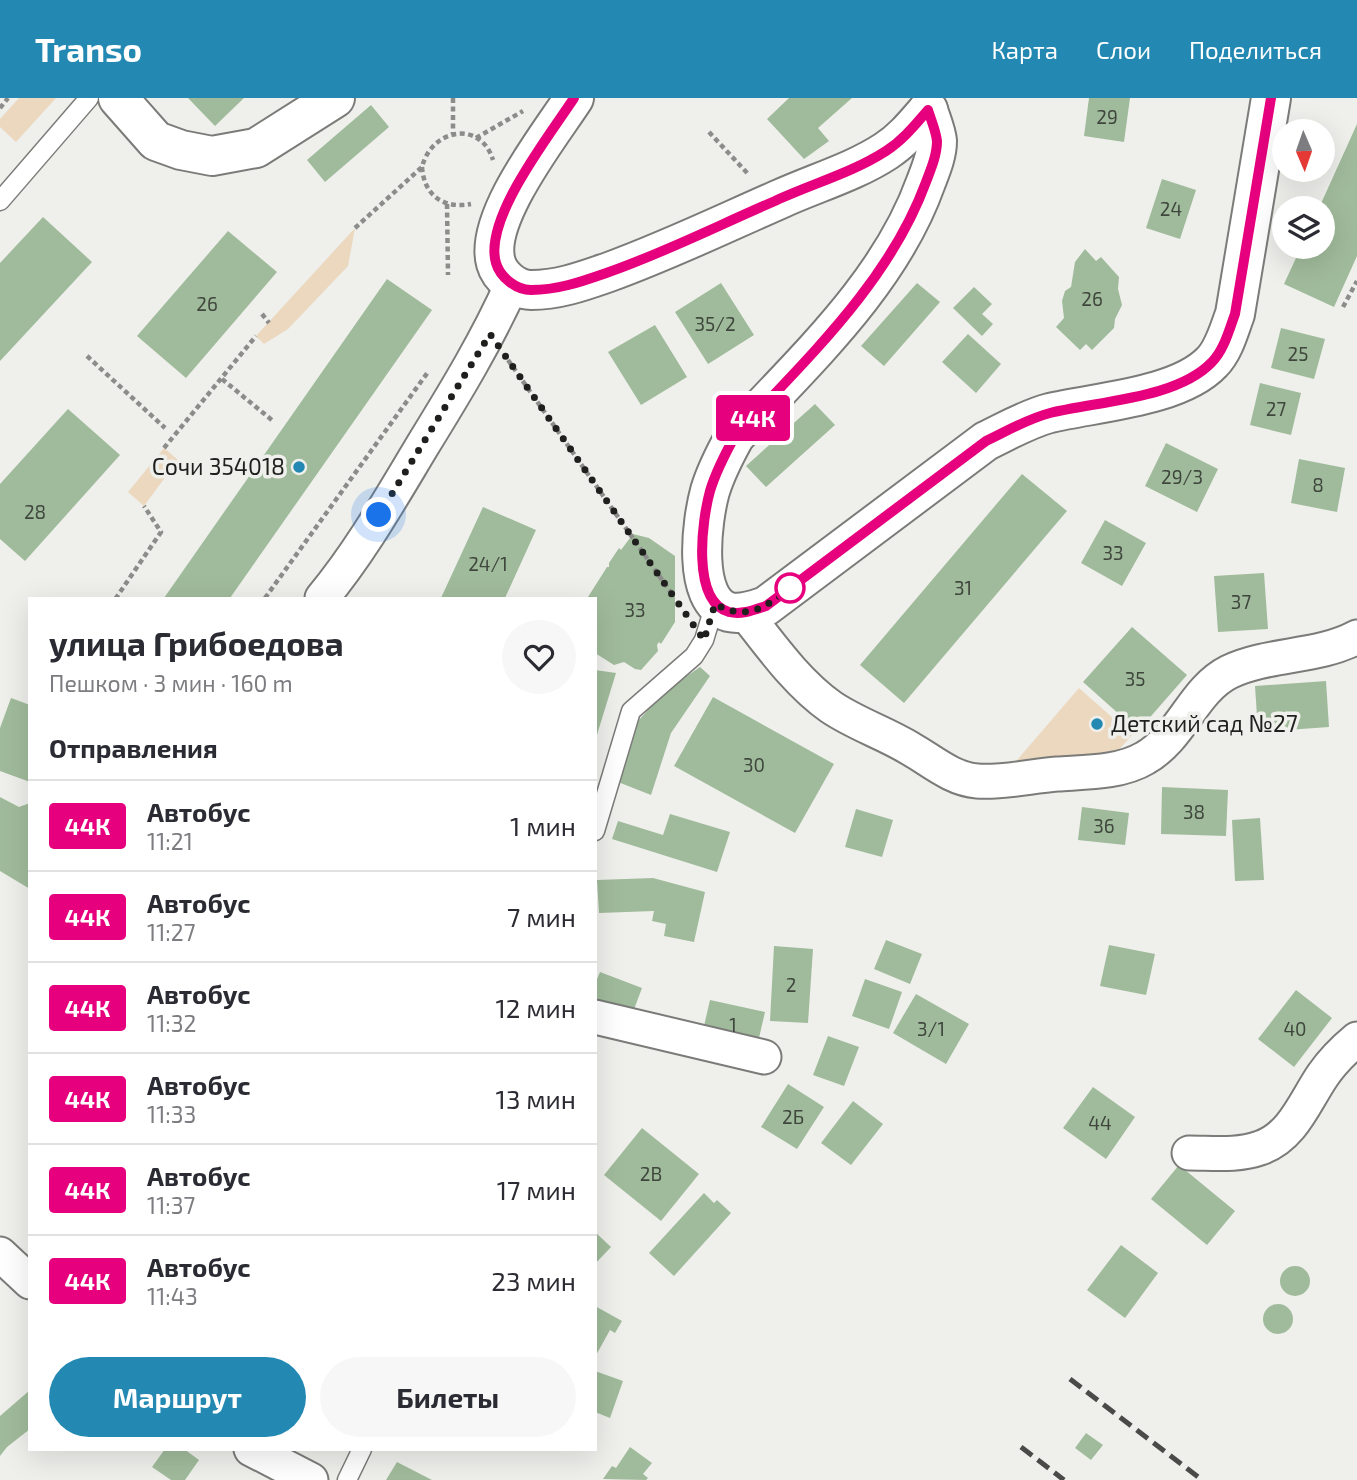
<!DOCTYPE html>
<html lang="ru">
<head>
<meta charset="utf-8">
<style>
	:root { --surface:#fff; --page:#f7f7f7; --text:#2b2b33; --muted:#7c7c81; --line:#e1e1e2; --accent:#2389b2 }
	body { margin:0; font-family:"Exo 2",sans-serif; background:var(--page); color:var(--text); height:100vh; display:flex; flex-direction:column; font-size:26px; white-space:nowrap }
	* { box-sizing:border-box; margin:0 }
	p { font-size:23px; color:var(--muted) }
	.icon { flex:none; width:38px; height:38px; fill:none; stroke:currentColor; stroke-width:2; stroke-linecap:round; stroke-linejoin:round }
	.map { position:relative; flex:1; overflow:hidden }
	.side { position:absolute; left:28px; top:499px; width:569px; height:854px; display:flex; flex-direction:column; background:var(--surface); border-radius:0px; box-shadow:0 7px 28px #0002 }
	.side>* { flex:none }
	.badge { padding:0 14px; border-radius:5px; font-size:24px; line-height:46px }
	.needle { width:46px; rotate:178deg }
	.buttons { position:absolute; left:1272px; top:21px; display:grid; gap:14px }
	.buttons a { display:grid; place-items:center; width:63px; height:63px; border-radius:50%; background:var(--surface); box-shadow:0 7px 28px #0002; font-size:35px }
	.you { position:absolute; width:35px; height:35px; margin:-18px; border:5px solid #fff; border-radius:50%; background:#1a73e8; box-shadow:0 0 0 10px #1a73e833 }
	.map>.badge { position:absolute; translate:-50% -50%; box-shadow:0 0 0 4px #fff }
	h2 { padding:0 21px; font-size:26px; line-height:63px }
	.round { display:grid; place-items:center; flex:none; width:74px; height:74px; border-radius:37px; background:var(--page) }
	.summary { display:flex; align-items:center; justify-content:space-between; height:119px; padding:0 21px }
	h1 { font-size:33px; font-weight:700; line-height:52px }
	.button { display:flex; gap:14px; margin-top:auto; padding:14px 21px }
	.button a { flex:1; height:80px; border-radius:42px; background:var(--accent); color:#fff; font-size:28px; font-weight:700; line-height:80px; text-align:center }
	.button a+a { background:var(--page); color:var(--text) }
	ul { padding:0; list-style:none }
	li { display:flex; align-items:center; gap:21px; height:91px; padding:0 21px; border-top:2px solid var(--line) }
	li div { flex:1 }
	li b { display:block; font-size:26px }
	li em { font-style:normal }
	li .badge { min-width:77px; font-weight:700; text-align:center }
	header { display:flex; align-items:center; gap:42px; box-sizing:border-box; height:98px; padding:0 35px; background:var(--accent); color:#fff }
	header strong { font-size:33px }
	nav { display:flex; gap:38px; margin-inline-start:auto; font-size:24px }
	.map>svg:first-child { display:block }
	.green { fill:#ebd8bf }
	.building { fill:#a0bb9b }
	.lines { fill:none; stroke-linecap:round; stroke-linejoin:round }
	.service-casing { stroke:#7b7c79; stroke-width:21 }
	.minor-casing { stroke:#7b7c79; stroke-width:37 }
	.tertiary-casing { stroke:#7b7c79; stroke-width:42 }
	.path { stroke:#8c8d8a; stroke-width:4.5; stroke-dasharray:5 3.5; stroke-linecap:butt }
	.service { stroke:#fff; stroke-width:18 }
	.minor { stroke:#fff; stroke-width:33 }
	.tertiary { stroke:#fff; stroke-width:38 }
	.rail { stroke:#4a4b49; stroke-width:5; stroke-dasharray:14 7; stroke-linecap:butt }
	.line-casing { stroke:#fff; stroke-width:16 }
	.line { stroke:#e6007e; stroke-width:10 }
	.walk { stroke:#1f201e; stroke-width:7; stroke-dasharray:0 12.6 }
	.poi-dot { fill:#2389b2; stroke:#eff0ec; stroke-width:2.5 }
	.stop-dot { fill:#fff; stroke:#e6007e; stroke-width:3.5 }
	.labels { text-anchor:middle; stroke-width:7; stroke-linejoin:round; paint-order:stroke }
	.number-label { font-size:19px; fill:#3f473d }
	.poi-label { font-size:23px; fill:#1f201e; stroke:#eff0ec; text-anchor:end }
</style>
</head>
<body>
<header>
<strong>Transo</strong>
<nav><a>Карта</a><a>Слои</a><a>Поделиться</a></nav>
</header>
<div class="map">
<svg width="1357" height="1382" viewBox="0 0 1357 1382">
	<rect width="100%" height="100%" fill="#eff0ec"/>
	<g class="green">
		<path d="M 19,0 L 56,0 L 16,44 L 0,29 L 0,21 Z"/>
		<path d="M 355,130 L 348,168 L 288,231 L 264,246 L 256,238 Z"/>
		<path d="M 164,350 L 178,362 L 144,408 L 128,394 Z"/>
		<path d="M 1079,590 L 1132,637 L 1107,665 L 1011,669 Z"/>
	</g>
	<g class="building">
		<path d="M 188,0 L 244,0 L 215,28 Z"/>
		<path d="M 789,0 L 852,0 L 818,30 L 829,43 L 804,61 L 767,21 Z"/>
		<path d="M 1089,0 L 1130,0 L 1124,44 L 1084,38 Z"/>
		<path d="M 371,7 L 389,29 L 325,84 L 307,62 Z"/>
		<path d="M 1357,26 L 1357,158 L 1334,209 L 1284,186 L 1301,149 L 1323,149 L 1323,110 L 1319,110 Z"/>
		<path d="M 1162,81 L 1196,92 L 1180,141 L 1146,130 Z"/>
		<path d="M 43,119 L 92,164 L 0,263 L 0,165 Z"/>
		<path d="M 228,133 L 277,174 L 186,280 L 137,238 Z"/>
		<path d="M 1085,151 L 1096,163 L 1101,159 L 1119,179 L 1118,191 L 1122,207 L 1115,221 L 1114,230 L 1092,252 L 1086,246 L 1080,252 L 1056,229 L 1064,220 L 1062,203 L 1065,193 L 1071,189 L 1075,164 Z"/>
		<path d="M 387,181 L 432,212 L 230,500 L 164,500 Z"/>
		<path d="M 721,185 L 754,237 L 708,266 L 675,214 Z"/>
		<path d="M 917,185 L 940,204 L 884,268 L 861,248 Z"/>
		<path d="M 974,189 L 992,206 L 982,216 L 993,226 L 982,238 L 953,210 Z"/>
		<path d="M 655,227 L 687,279 L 641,307 L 608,254 Z"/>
		<path d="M 1281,230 L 1325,241 L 1314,281 L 1271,270 Z"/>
		<path d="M 968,236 L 1001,266 L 976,295 L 942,264 Z"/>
		<path d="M 1260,285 L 1301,295 L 1291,337 L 1250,327 Z"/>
		<path d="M 815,306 L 835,327 L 766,389 L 746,368 Z"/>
		<path d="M 68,311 L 120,357 L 25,463 L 0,441 L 0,386 Z"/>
		<path d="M 1166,345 L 1218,371 L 1197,414 L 1145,388 Z"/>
		<path d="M 1299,361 L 1345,370 L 1337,414 L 1291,405 Z"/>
		<path d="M 1022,376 L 1067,413 L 904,605 L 860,567 Z"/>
		<path d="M 483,409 L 536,432 L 505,500 L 441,500 Z"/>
		<path d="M 1105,422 L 1146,445 L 1122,488 L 1081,465 Z"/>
		<path d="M 633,436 L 649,440 L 675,458 L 675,524 L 661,546 L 659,544 L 657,547 L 658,553 L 641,572 L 635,571 L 624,564 L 614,567 L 595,555 L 595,500 L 588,499 L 607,469 L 609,469 L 609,465 L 619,450 L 621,452 Z"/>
		<path d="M 1264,475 L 1268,531 L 1218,534 L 1214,478 Z"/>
		<path d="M 1132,529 L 1187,577 L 1138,633 L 1083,584 Z"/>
		<path d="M 700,569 L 710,578 L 671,635 L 651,697 L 618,684 L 638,623 L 665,593 Z"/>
		<path d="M 595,572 L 616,575 L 596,640 L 595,640 Z"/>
		<path d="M 1326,583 L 1329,629 L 1258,634 L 1255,588 Z"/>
		<path d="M 713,599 L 834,666 L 795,735 L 674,668 Z"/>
		<path d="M 11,600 L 30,607 L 30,684 L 0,673 L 0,630 Z"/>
		<path d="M 1162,689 L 1228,692 L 1226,738 L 1161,736 Z"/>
		<path d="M 0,699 L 19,709 L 30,705 L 30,791 L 0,773 Z"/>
		<path d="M 1082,709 L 1129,715 L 1125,747 L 1078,742 Z"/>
		<path d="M 856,711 L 893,722 L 882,759 L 845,749 Z"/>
		<path d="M 670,716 L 730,734 L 717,774 L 612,741 L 618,723 L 663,737 Z"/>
		<path d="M 1260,720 L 1264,782 L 1235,783 L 1232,722 Z"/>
		<path d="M 653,780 L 705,794 L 694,844 L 664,838 L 666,826 L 652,823 L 654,813 L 599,815 L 597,782 Z"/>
		<path d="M 886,842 L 922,856 L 910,886 L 874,871 Z"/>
		<path d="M 1109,847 L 1155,856 L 1146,897 L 1100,888 Z"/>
		<path d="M 774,848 L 813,851 L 808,925 L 770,923 Z"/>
		<path d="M 600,874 L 642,890 L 630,922 L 595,908 L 595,886 Z"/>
		<path d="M 865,881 L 902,894 L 889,931 L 852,918 Z"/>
		<path d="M 1296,892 L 1332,920 L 1294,969 L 1258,941 Z"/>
		<path d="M 916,896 L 969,926 L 946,966 L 893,935 Z"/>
		<path d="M 710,902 L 765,914 L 756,953 L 701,941 Z"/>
		<path d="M 828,938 L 859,949 L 844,988 L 813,977 Z"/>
		<path d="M 788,986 L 824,1009 L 797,1051 L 761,1029 Z"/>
		<path d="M 1093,989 L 1135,1019 L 1106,1061 L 1063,1030 Z"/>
		<path d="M 853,1003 L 883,1026 L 851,1067 L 821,1045 Z"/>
		<path d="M 642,1030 L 699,1076 L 661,1123 L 604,1077 Z"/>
		<path d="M 1179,1067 L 1235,1113 L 1207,1147 L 1151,1101 Z"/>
		<path d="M 704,1095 L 714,1105 L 717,1102 L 731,1115 L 674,1178 L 649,1155 Z"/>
		<path d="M 595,1134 L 611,1149 L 595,1166 Z"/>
		<path d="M 1121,1147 L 1158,1175 L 1125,1220 L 1087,1192 Z"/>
		<circle cx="1295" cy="1183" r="15"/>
		<circle cx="1278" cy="1221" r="15"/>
		<path d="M 595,1208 L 622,1223 L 615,1235 L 610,1232 L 595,1259 Z"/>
		<path d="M 595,1273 L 623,1283 L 610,1320 L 595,1314 Z"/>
		<path d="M 30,1292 L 30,1331 L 7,1349 L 0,1358 L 0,1318 Z"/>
		<path d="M 1086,1335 L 1103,1347 L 1091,1362 L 1075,1350 Z"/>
		<path d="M 630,1349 L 652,1365 L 643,1376 L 648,1380 L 646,1382 L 603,1381 L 612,1368 L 616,1370 Z"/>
		<path d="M 165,1351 L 184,1351 L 199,1362 L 185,1382 L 171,1382 L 152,1369 Z"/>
		<path d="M 397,1364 L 432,1382 L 386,1382 Z"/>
	</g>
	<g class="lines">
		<g class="service-casing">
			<g id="service">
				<path d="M 0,103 L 89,0"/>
				<path d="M 595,733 L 631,613 L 694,558 L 704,542 L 715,506"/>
				<path d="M 347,1382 L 362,1351"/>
			</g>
		</g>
		<g class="minor-casing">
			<g id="minor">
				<path d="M 322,500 C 361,453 392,398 424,345 C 456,293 487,242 512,186"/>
				<path d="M 745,515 C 771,548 797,585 831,609 C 856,626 885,635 911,651 C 932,663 952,681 977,683 C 1003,685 1031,678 1057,676 C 1085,674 1120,675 1145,660 C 1182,639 1193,592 1229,574 C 1269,555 1318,560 1357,539"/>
				<path d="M 595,919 L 764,959"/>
				<path d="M 1189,1055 C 1213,1055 1238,1058 1260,1050 C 1293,1039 1305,1003 1323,977 C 1332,964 1345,951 1357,941"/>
				<path d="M 0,1156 L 30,1184"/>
				<path d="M 251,1351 L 311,1382"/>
			</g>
		</g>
		<g class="tertiary-casing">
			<g id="tertiary">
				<path d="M 118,0 L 156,43 L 181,52 L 212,58 L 256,50 L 335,0"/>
				<path d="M 574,0 C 550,37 483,121 496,165 C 500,179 516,192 531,192 C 559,192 583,183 609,174 C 667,153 723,126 780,101 C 815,85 854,74 886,53 C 903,42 915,27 928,12"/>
				<path d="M 928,12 C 931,22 936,33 937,43 C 937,57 931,71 926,84 C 890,185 806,261 735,338 C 725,356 716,373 710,393 C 702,422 691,503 729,514 C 742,517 754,512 766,508 L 986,343 C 1007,333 1027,321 1050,315 C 1097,304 1179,299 1212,264 C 1224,252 1229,232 1235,216 L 1271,0"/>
			</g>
		</g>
		<g class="path">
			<path d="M 453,0 L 453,36"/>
			<path d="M 0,10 L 8,0"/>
			<path d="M 709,34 L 749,77"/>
			<path d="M 476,40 L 523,13"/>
			<path d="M 422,69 C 424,98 444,111 471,106"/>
			<path d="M 447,106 L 448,177"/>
			<path d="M 355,130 L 422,69 C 432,30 481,22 493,62"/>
			<path d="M 1343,209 L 1357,183"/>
			<path d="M 262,216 L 269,225"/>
			<path d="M 87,258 L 165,330"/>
			<path d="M 508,262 L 672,496"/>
			<path d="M 222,281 L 273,323"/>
			<path d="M 164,350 L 256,238"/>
			<path d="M 117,500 L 116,500 L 161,434 L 144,408"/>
			<path d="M 265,500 L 428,274"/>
		</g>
		<use href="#service" class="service"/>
		<use href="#minor" class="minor"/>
		<use href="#tertiary" class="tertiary"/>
		<g class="rail">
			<path d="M 1070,1281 L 1202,1382"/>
			<path d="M 1021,1349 L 1064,1382"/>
		</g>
	</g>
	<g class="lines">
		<g class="line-casing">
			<path id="line" d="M 574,0 C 550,37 483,121 496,165 C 500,179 516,192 531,192 C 559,192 583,183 609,174 C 666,154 719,127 775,103 C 811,86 852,75 886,53 C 903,42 915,27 928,12 C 931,22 936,33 937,43 C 937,57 931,71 926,84 C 889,185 806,261 735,338 C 725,356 716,373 710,393 C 702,422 691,503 729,514 C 742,517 754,512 766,508 L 986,343 C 1007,333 1027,321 1050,315 C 1098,303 1177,301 1212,264 C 1224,252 1229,232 1235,216 L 1271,0"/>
		</g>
		<use href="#line" class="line"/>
		<path class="walk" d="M 379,417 L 490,236 L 704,542 L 715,506 C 746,523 765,510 790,490"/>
	</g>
	<g class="poi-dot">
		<circle cx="299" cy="369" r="7"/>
		<circle cx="1097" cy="626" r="7"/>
	</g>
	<circle class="stop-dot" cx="790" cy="490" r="14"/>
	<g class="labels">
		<g class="number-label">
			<text x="1107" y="26">29</text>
			<text x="1171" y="118">24</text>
			<text x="1092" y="208">26</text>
			<text x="207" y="213">26</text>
			<text x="715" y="233">35/2</text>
			<text x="1298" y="263">25</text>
			<text x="1276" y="318">27</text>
			<text x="1182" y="386">29/3</text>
			<text x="1318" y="394">8</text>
			<text x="35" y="421">28</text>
			<text x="1113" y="462">33</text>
			<text x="488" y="473">24/1</text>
			<text x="963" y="497">31</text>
			<text x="1241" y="511">37</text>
			<text x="635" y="519">33</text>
			<text x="1135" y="588">35</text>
			<text x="754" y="674">30</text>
			<text x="1194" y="721">38</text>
			<text x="1104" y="735">36</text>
			<text x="791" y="894">2</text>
			<text x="733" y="934">1</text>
			<text x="931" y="938">3/1</text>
			<text x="1295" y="938">40</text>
			<text x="793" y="1026">2Б</text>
			<text x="1100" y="1032">44</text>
			<text x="651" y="1083">2В</text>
		</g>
		<g class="poi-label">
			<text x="285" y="377">Сочи 354018</text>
			<text x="1111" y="634" text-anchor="start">Детский сад №27</text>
		</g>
	</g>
</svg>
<div class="buttons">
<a><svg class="needle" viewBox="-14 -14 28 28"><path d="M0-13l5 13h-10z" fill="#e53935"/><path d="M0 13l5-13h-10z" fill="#7c7c81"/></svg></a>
<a><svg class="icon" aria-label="layers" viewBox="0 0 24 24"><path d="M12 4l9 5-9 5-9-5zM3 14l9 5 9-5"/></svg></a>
</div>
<div class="you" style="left:379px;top:417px"></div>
<b class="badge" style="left:753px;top:320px;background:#e6007e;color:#fff">44К</b>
<section class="side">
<div class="summary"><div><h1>улица Грибоедова</h1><p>Пешком · 3 мин · 160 m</p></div><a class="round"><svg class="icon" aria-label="heart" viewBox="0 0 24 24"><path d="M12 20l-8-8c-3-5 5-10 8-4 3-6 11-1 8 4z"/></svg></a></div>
<h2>Отправления</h2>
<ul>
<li><span class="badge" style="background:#e6007e;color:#fff">44К</span><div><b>Автобус</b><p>11:21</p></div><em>1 мин</em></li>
<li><span class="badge" style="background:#e6007e;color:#fff">44К</span><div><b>Автобус</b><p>11:27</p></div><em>7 мин</em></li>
<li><span class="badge" style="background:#e6007e;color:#fff">44К</span><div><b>Автобус</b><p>11:32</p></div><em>12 мин</em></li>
<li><span class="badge" style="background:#e6007e;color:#fff">44К</span><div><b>Автобус</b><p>11:33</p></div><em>13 мин</em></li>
<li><span class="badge" style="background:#e6007e;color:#fff">44К</span><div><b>Автобус</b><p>11:37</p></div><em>17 мин</em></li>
<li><span class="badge" style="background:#e6007e;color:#fff">44К</span><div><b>Автобус</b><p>11:43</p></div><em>23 мин</em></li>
</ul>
<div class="button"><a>Маршрут</a><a>Билеты</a></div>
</section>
</div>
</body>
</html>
